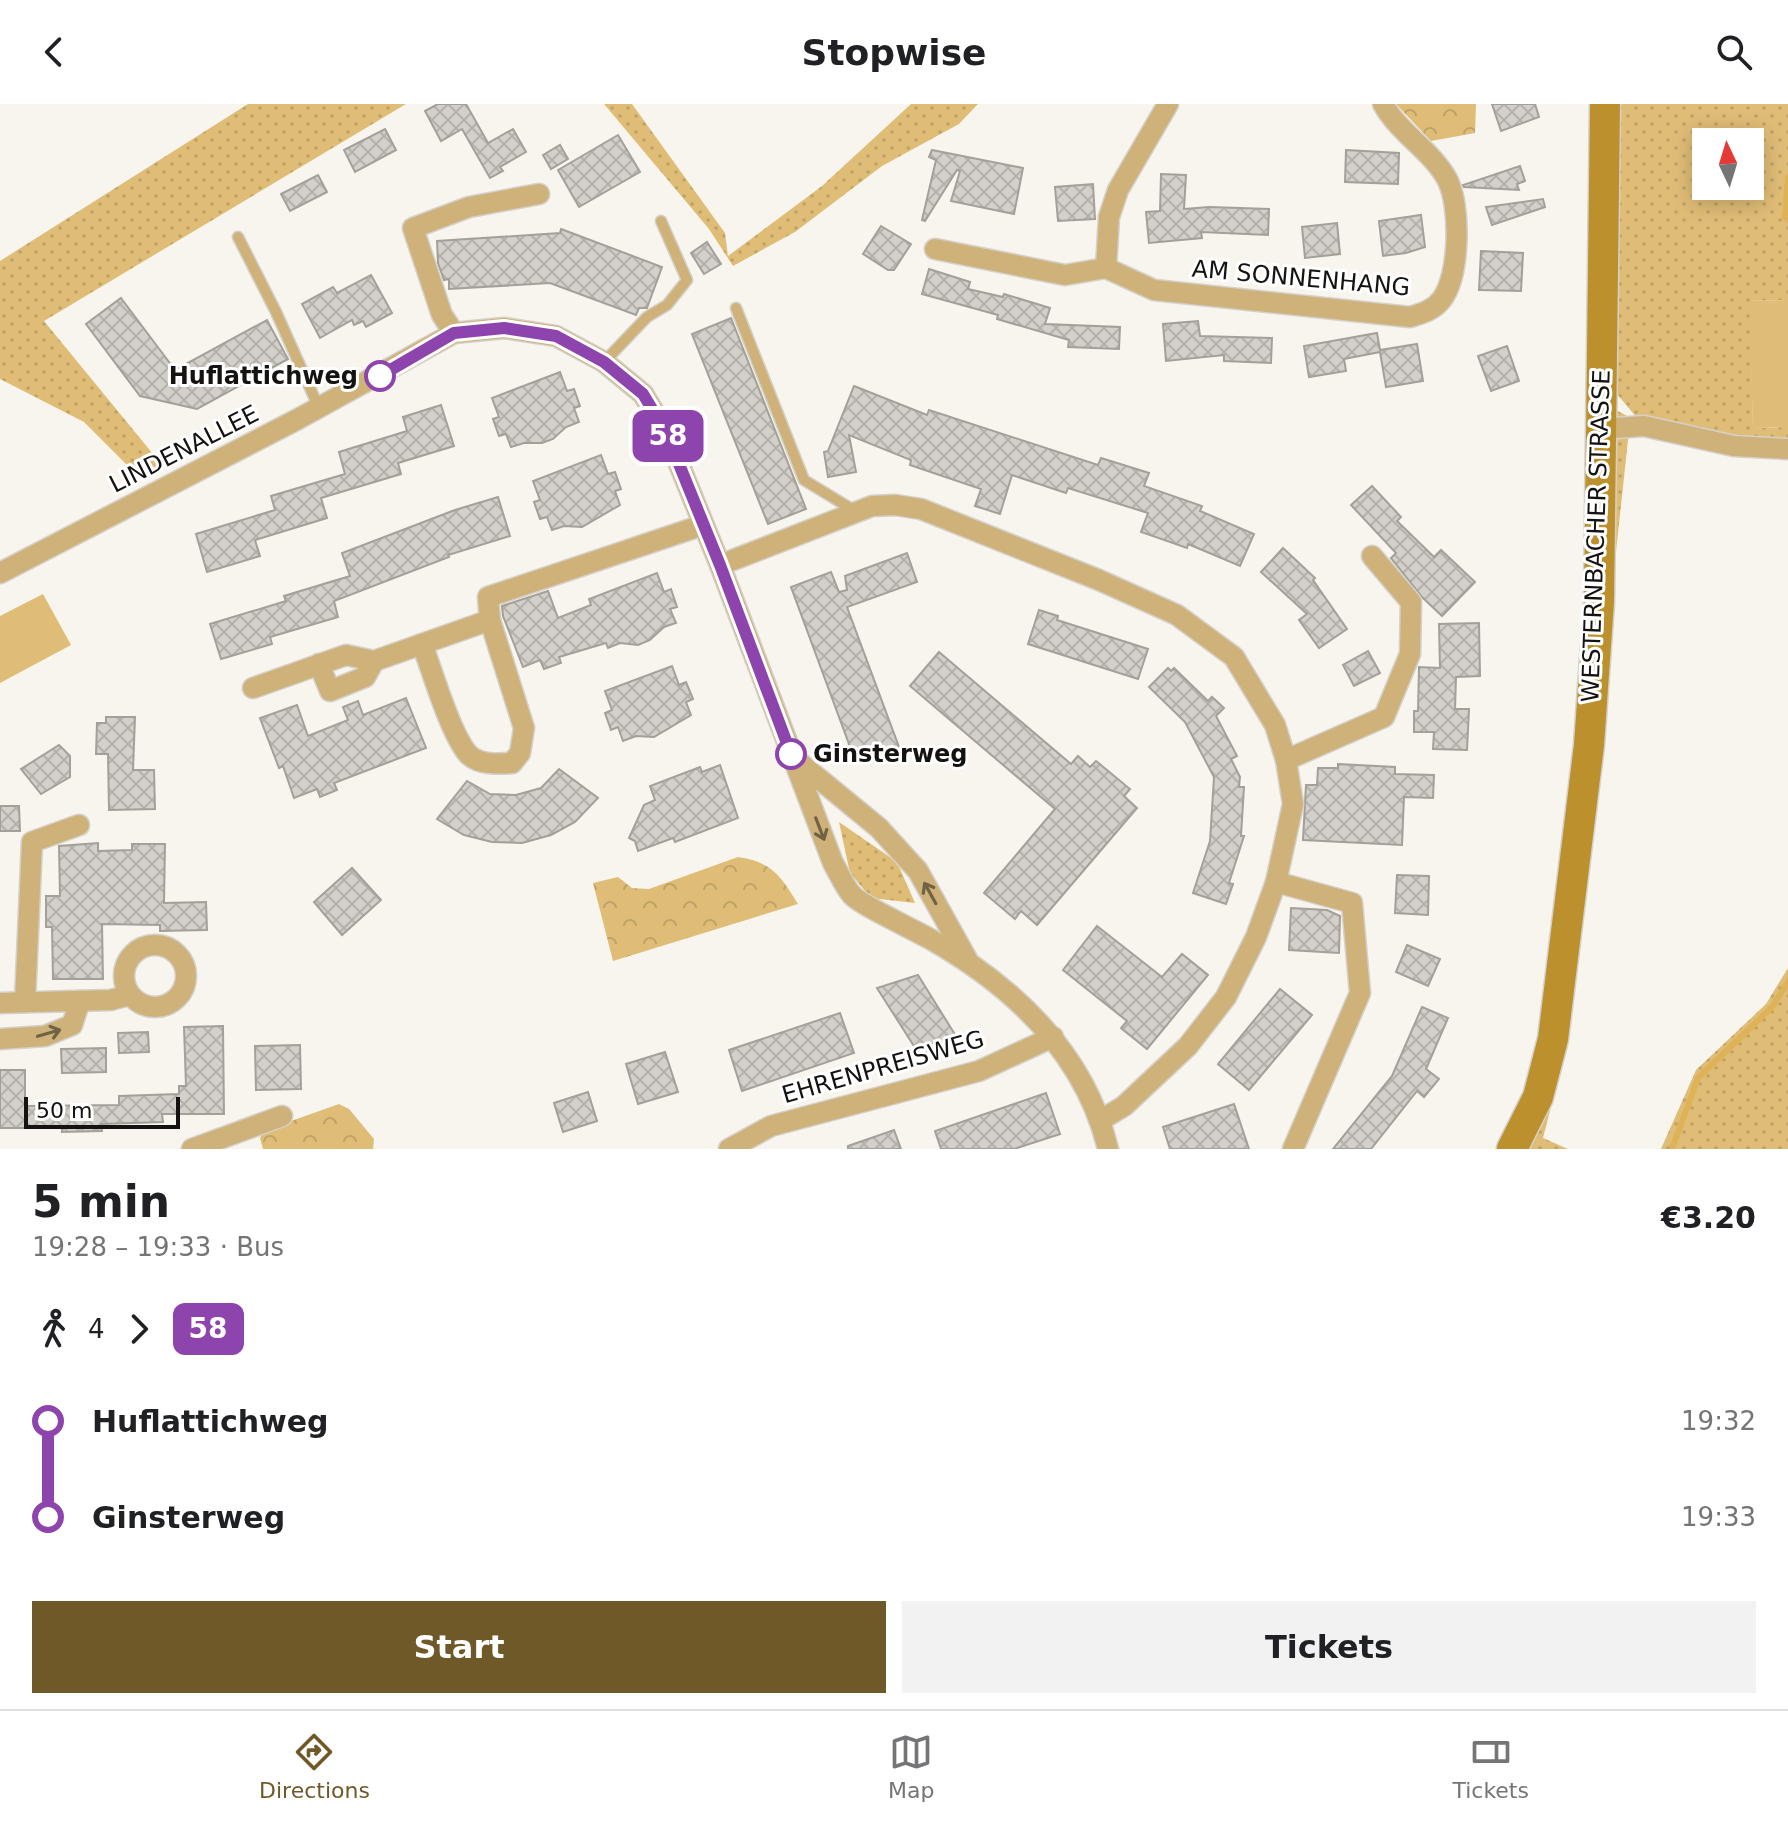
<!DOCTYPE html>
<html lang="en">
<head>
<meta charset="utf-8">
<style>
	:root { --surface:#fff; --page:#f2f2f2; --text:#202124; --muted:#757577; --line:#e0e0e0; --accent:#705929 }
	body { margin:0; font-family:"DejaVu Sans",sans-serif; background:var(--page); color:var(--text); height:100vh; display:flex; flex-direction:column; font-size:30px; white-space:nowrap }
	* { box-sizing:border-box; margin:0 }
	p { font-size:26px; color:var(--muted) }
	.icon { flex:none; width:44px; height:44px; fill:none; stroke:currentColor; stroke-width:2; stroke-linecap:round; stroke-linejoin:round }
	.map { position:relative; height:1045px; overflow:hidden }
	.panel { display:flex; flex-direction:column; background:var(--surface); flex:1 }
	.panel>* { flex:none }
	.badge { padding:0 16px; border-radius:12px; font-size:28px; line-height:52px }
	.needle { width:52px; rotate:356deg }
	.buttons { position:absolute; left:1692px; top:24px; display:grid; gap:16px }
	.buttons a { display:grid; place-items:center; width:72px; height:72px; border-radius:0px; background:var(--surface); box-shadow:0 4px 20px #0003; font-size:40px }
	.scale { position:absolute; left:24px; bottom:20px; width:156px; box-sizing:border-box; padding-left:8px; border:4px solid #141311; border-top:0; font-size:22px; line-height:28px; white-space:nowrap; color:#141311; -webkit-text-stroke:6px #fff; paint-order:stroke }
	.map>.badge { position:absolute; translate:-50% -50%; box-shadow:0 0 0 4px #fff }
	.legs { display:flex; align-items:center; gap:12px; height:88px; padding:0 32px; font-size:26px }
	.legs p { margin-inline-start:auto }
	.head { display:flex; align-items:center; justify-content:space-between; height:136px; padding:0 32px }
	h1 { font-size:44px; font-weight:800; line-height:60px }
	.primary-button { display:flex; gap:16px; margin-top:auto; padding:16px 32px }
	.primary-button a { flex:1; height:92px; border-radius:0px; background:var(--accent); color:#fff; font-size:32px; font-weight:800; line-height:92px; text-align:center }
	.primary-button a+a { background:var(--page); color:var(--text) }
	ul { padding:0 32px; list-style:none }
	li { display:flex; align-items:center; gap:28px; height:96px; font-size:30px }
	li i { display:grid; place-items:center; width:12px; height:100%; margin:0 10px; background:currentColor }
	li i::after { content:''; width:20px; height:20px; margin:-10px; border:6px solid; border-radius:50%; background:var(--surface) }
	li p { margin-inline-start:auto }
	li:first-child i { background:linear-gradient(#0000 50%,currentColor 0) }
	li:last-child i { background:linear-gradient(currentColor 50%,#0000 0) }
	header { display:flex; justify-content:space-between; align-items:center; height:104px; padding:0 32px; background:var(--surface); font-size:36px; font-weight:800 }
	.tabs { display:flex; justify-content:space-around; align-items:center; height:112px; border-top:2px solid var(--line); background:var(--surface); font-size:22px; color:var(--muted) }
	.tabs a { display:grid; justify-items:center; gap:4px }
	.tabs .on { color:var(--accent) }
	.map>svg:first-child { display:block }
	.grass { fill:url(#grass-dots); fill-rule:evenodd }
	.park { fill:url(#park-crowns) }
	.pitch { fill:#e0bd77 }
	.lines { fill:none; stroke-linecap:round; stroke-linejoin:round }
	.stream { stroke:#deb256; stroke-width:6 }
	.building { fill:url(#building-cross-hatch); stroke:#a3a099; stroke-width:2 }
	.lane-casing { stroke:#d4d1cb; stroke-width:13 }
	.street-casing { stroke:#d4d1cb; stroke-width:23 }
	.secondary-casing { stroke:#d4d1cb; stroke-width:33 }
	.lane { stroke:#cfb279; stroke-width:10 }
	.street { stroke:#cfb279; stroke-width:20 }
	.secondary { stroke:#bb902d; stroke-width:30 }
	.oneway { stroke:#726245 }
	.line-1-casing { stroke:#fff; stroke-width:18 }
	.line-1 { stroke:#8e44ad; stroke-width:12 }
	.stop-1-dot { fill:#fff; stroke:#8e44ad; stroke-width:4 }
	.labels { text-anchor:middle; stroke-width:6; stroke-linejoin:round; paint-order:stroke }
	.street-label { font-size:24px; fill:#141311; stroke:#fff }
	.stop-label { font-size:24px; font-weight:bold; fill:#141311; stroke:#fff; text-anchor:end }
</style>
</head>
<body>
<header><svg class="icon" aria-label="back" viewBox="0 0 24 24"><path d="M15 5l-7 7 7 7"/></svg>Stopwise<svg class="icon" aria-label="search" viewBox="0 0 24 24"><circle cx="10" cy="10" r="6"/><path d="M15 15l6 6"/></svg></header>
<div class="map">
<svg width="1788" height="1045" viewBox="0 0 1788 1045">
	<defs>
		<pattern id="grass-dots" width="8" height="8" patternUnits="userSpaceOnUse" patternTransform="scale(2)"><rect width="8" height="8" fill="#e0bd77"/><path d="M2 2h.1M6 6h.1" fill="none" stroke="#bfa266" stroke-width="1.8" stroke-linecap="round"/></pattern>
		<pattern id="park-crowns" width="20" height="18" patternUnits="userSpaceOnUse" patternTransform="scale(2)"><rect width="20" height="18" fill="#e0bd77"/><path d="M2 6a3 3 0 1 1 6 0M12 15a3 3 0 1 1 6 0" fill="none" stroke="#bfa266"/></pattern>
		<pattern id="building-cross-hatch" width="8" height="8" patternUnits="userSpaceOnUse" patternTransform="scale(2)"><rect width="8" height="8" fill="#d3cfc9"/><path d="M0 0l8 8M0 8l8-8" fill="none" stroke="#b4b1ac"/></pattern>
	</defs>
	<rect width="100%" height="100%" fill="#f8f5ee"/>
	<g class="grass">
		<path d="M 248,0 L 406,0 L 44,217 L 162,361 L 139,373 L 84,318 L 0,275 L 0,157 Z"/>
		<path d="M 604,0 L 632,0 L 725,129 L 728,152 L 822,82 L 911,0 L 978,0 L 959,20 L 882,62 L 795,128 L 733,162 L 709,125 Z"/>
		<path d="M 1612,0 L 1788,0 L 1788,196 L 1750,197 L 1753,324 L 1788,323 L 1788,345 L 1629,327 L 1560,968 L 1543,1034 L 1568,1045 L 1512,1045 L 1553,935 L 1601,298 L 1642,320 L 1612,284 ZM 1706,38 L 1750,38 L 1750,82 L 1706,82 Z"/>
		<path d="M 839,718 L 897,758 L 915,799 L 871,794 L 850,769 Z"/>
		<path d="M 1788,864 L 1788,1045 L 1661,1045 L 1696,966 L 1766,900 Z"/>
	</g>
	<g class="park">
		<path d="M 1396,0 L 1476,0 L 1475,29 L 1431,37 Z"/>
		<path d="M 738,753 C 772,758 781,772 798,800 L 613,857 L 593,779 L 618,773 L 632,784 L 649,785 Z"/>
		<path d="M 339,1000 L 349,1005 L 374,1035 L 373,1045 L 263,1045 L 260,1034 L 263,1027 Z"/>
	</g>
	<g class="pitch">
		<path d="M 1788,196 L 1788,323 L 1753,324 L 1749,197 Z"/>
		<path d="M 43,490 L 71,541 L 0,579 L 0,512 Z"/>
	</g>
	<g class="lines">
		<g class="stream">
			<path d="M 1788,73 L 1785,113 L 1788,116"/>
			<path d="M 1672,1045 L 1698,974 L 1772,903 L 1788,878"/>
		</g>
	</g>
	<g class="building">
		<path d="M 438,0 L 466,0 L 488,39 L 513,25 L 526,48 L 500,63 L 503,67 L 490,74 L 462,25 L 441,37 L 425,7 Z"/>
		<path d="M 1492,0 L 1535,0 L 1539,13 L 1501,27 Z"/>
		<path d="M 385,25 L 396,46 L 355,68 L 344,46 Z"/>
		<path d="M 618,31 L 640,68 L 579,103 L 558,66 Z"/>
		<path d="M 560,41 L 568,55 L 551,65 L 543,51 Z"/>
		<path d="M 932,46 L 1023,64 L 1014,110 L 951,97 L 960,67 L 957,66 L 925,117 L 922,116 L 936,56 L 929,53 Z"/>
		<path d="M 1346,46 L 1399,49 L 1398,80 L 1345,78 Z"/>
		<path d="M 1520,62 L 1525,77 L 1517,80 L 1519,86 L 1464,83 L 1463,81 Z"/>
		<path d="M 1161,70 L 1186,71 L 1184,105 L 1209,103 L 1269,105 L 1268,131 L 1201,128 L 1202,134 L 1149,139 L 1146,108 L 1160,107 Z"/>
		<path d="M 318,71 L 327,88 L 290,107 L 281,90 Z"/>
		<path d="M 1093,80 L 1095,115 L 1058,117 L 1055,83 Z"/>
		<path d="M 1543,95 L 1545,103 L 1492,121 L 1486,103 Z"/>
		<path d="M 1421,111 L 1425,143 L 1406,149 L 1383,152 L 1379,117 Z"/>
		<path d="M 1337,119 L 1340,150 L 1305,154 L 1302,123 Z"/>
		<path d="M 881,122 L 911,140 L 894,166 L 888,166 L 863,150 Z"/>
		<path d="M 561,125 L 662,163 L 647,204 L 639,204 L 636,211 L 550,179 L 449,185 L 449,175 L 444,176 L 438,159 L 437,137 L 560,129 Z"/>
		<path d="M 707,138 L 721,160 L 704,170 L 691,149 Z"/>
		<path d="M 1481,147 L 1523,149 L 1521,187 L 1479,186 Z"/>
		<path d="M 929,165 L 970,178 L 968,185 L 1003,193 L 1004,190 L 1050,204 L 1045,220 L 1120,223 L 1119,245 L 1068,243 L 1069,236 L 997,215 L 998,211 L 922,190 Z"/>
		<path d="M 371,171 L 392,209 L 366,223 L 363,217 L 354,221 L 352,216 L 320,234 L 302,200 L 333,183 L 337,189 Z"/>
		<path d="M 121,194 L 175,266 L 267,216 L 288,255 L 197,305 L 140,292 L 86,220 Z"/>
		<path d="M 731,214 L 806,405 L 768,420 L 692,230 Z"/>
		<path d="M 1198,217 L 1200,232 L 1272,234 L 1271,259 L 1224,257 L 1224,251 L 1166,257 L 1163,220 Z"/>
		<path d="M 1377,229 L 1380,246 L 1417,240 L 1423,277 L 1386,283 L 1380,248 L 1344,255 L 1346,267 L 1309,273 L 1304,242 Z"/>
		<path d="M 1507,242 L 1519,277 L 1491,287 L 1478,252 Z"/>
		<path d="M 560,268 L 567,287 L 574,285 L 580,302 L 574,304 L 579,318 L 566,323 L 553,335 L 542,339 L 524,339 L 511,343 L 506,330 L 499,332 L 493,315 L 499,313 L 492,294 Z"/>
		<path d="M 854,282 L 927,311 L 929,306 L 1098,361 L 1101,354 L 1149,369 L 1144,382 L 1202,402 L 1200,407 L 1254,430 L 1240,462 L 1188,440 L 1187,444 L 1141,428 L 1148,409 L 1068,384 L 1066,389 L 1012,371 L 1000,410 L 975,402 L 981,385 L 910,361 L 911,356 L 849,331 L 856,368 L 828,373 L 824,348 L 828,347 Z"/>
		<path d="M 441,301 L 454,342 L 398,359 L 401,370 L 321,394 L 327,414 L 255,436 L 260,452 L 207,468 L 196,430 L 275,406 L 271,392 L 345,370 L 339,348 L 407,327 L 403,313 Z"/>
		<path d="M 601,351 L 608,370 L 615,368 L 621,385 L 615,387 L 620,401 L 582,423 L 564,422 L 552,426 L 547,413 L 540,415 L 534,398 L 540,396 L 533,377 Z"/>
		<path d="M 1372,382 L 1401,413 L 1397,417 L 1434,453 L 1441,446 L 1475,478 L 1442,512 L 1423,494 L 1391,454 L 1396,449 L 1351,401 Z"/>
		<path d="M 498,393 L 510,432 L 448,451 L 449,453 L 334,497 L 338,513 L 270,533 L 272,540 L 221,555 L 210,520 L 286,497 L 284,492 L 350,472 L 342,449 L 455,406 Z"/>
		<path d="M 1283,444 L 1315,474 L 1313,476 L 1347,525 L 1319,544 L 1299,516 L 1307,510 L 1261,468 Z"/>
		<path d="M 907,449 L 917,478 L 847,503 L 899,643 L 856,659 L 791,483 L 831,468 L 839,488 L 847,486 L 845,472 Z"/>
		<path d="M 657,469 L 664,488 L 671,485 L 677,503 L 670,505 L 676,519 L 664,523 L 650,536 L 638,541 L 620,539 L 608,544 L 606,539 L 559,553 L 561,559 L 544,565 L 540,556 L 523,563 L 503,512 L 502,502 L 548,487 L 558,514 L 591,501 L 589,495 Z"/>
		<path d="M 1039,506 L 1058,512 L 1057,516 L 1148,545 L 1138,575 L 1028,540 Z"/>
		<path d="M 1479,519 L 1480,572 L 1456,573 L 1455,605 L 1469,605 L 1467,646 L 1433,645 L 1434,628 L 1414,628 L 1414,607 L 1418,607 L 1419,563 L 1440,564 L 1439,520 Z"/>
		<path d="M 1368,547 L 1380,569 L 1354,582 L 1343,561 Z"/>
		<path d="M 939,548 L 1071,660 L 1078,652 L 1090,663 L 1096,657 L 1130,685 L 1124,692 L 1137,704 L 1037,821 L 1021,807 L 1015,815 L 984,789 L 1055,705 L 910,582 Z"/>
		<path d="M 672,562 L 679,581 L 686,578 L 693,595 L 686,598 L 691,611 L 654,633 L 636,632 L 623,637 L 618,623 L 611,626 L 605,609 L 612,606 L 605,587 Z"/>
		<path d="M 1168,564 L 1171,567 L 1174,564 L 1208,597 L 1212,593 L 1224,604 L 1216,612 L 1237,652 L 1231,655 L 1240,673 L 1239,683 L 1244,683 L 1241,732 L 1244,732 L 1229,779 L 1233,780 L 1226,800 L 1193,789 L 1210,737 L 1214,673 L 1185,618 L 1149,583 Z"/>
		<path d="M 406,594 L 426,644 L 334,679 L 337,686 L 320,693 L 317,685 L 294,694 L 283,662 L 279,664 L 260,614 L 297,601 L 308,632 L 348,616 L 343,603 L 358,597 L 363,611 Z"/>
		<path d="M 106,613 L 135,613 L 133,666 L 154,666 L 155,705 L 109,706 L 108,650 L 96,650 L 97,619 L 106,619 Z"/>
		<path d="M 59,641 L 70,652 L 70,673 L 41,690 L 21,665 Z"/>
		<path d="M 1338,660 L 1395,663 L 1395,670 L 1434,671 L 1433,694 L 1404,693 L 1402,741 L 1303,736 L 1306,681 L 1317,681 L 1318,664 L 1338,664 Z"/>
		<path d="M 720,661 L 738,714 L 675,738 L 673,734 L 638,747 L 635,737 L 629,734 L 644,701 L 655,696 L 650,682 L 700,663 L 702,668 Z"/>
		<path d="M 559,665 L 598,694 L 575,718 L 551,731 L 522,739 L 492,738 L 464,731 L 437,715 L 467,677 L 490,690 L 516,691 L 541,684 Z"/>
		<path d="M 0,702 L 19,702 L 20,727 L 0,727 Z"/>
		<path d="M 98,739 L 98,747 L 132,746 L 132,740 L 165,740 L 164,799 L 206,798 L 207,826 L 160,827 L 160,821 L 102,820 L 103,875 L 53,875 L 52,823 L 46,823 L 46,792 L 60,792 L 59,742 Z"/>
		<path d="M 352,764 L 381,796 L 342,831 L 314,798 Z"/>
		<path d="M 1397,771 L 1429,772 L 1428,811 L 1395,809 Z"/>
		<path d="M 1291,804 L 1327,806 L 1340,812 L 1339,849 L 1289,846 Z"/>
		<path d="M 1097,822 L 1162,873 L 1182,850 L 1208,871 L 1147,945 L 1121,924 L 1127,917 L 1063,866 Z"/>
		<path d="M 1407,841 L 1440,855 L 1428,882 L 1396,868 Z"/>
		<path d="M 918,871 L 959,937 L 919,950 L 877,884 Z"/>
		<path d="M 1280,885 L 1312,911 L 1249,986 L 1218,960 Z"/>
		<path d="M 1422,903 L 1448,914 L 1426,965 L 1439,975 L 1424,993 L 1417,987 L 1371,1045 L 1333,1045 L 1392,972 Z"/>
		<path d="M 840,909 L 854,949 L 742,987 L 729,946 Z"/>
		<path d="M 223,922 L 224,1010 L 162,1010 L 163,1018 L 101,1020 L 102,1027 L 62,1028 L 62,1024 L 0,1024 L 0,966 L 25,966 L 25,1002 L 119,1001 L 119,992 L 179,990 L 179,982 L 186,982 L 184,923 Z"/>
		<path d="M 148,928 L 149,948 L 119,949 L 118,929 Z"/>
		<path d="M 300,941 L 301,985 L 256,986 L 255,942 Z"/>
		<path d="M 106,944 L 106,968 L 62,969 L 61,945 Z"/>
		<path d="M 665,948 L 678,988 L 638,1000 L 626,960 Z"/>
		<path d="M 588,988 L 597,1017 L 563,1028 L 554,999 Z"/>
		<path d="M 1046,989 L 1060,1030 L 1014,1045 L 941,1045 L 935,1027 Z"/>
		<path d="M 1234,1000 L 1249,1045 L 1170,1045 L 1163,1023 Z"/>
		<path d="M 894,1026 L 901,1045 L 848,1045 L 848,1042 Z"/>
	</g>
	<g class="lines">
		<g class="lane-casing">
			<g id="lane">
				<path d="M 238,133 L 276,208 L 319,304"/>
				<path d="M 736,204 L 804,376 L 855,407"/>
				<path d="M 604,258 L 647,213 L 667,201 L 687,176 L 661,117"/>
			</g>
		</g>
		<g class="street-casing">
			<g id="street">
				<path d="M 935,145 L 1065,171 L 1106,164 L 1154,186 L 1410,213 C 1423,209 1434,206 1442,195 C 1460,171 1461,101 1447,75 C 1432,47 1399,29 1383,0"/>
				<path d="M 1106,164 L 1109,113 L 1118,86 L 1168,0"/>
				<path d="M 454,229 L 442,211 L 413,124 L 469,103 L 539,90"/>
				<path d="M 1601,325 L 1644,322 L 1734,342 L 1788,345"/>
				<path d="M 720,461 L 872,402 L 895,401 L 921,405 L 1099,476 L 1177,511 L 1234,553 L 1275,621 L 1286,656 L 1293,700 L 1276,778 L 1256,833 L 1226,893 L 1188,942 L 1124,1002 L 1101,1016"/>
				<path d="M 0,469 L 298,315 L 454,229 L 504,224 L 556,232 L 604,258 L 643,290 L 666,328 L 720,461 L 833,759 C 839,769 844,782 852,791 C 862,802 915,826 932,836 C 1014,883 1085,950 1108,1045"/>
				<path d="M 422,540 C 432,566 451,632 469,651 C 480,661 498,660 512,659 L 520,649 L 524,624 L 490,516"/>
				<path d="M 319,560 L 330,587 L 365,573 L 374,557"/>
				<path d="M 253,584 L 346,551 L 374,557 L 490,516 L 488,493 L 703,421"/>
				<path d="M 795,655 L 879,724 L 918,767 L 967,855"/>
				<path d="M 1286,656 L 1384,613 L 1410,550 L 1411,498 L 1372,452"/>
				<path d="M 1276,778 L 1352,799 L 1360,889 L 1293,1045"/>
				<circle cx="155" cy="872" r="31"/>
				<path d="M 25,898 L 32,738 L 79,721"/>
				<path d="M 0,899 L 111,896 L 129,891"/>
				<path d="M 0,935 L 45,932 L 72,921 L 80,897"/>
				<path d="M 192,1045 L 282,1012"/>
				<path d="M 729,1045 L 771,1022 L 979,967 L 1053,933"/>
			</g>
		</g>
		<g class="secondary-casing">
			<path id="secondary" d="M 1512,1045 L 1538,993 L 1553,935 L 1589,641 L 1599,498 L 1605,0"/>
		</g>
		<use href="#lane" class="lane"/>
		<use href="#street" class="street"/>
		<use href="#secondary" class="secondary"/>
	</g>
	<defs><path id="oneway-shaft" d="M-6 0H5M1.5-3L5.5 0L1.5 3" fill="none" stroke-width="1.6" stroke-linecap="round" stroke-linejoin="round" transform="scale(2)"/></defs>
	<g class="oneway">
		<use href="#oneway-shaft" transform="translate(820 725) rotate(69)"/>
		<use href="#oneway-shaft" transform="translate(930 789) rotate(-119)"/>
		<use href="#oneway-shaft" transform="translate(49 929) rotate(-16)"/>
	</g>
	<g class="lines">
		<g class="line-1-casing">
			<path id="line-1" d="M 380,272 L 454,229 L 504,224 L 556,232 L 604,258 L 643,290 L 666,328 L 720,461 L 791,650"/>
		</g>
		<use href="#line-1" class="line-1"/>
	</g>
	<g class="stop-1-dot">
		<circle cx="380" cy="272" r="14"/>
		<circle cx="791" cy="650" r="14"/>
	</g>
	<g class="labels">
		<g class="street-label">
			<text transform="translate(1301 174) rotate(5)" y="8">AM SONNENHANG</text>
			<text transform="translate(184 345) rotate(-27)" y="8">LINDENALLEE</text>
			<text transform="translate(1596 432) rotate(-88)" y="8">WESTERNBACHER STRASSE</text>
			<text transform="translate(883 963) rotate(-16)" y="8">EHRENPREISWEG</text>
		</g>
		<g class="stop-label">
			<text x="358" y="280">Huflattichweg</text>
			<text x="813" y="658" text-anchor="start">Ginsterweg</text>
		</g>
	</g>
</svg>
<div class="buttons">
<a><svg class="needle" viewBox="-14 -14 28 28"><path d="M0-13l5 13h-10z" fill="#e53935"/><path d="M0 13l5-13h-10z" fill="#757577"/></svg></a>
</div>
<div class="scale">50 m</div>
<b class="badge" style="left:668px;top:332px;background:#8e44ad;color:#fff">58</b>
</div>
<section class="panel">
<div class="head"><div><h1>5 min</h1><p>19:28 – 19:33 · Bus</p></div><b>€3.20</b></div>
<div class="legs"><svg class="icon" aria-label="walk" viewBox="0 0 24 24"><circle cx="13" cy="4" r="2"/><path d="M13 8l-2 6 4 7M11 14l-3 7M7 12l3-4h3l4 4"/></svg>4<svg class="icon" aria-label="forward" viewBox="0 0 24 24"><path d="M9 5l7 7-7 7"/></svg><b class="badge" style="background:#8e44ad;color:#fff">58</b></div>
<ul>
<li><i style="color:#8e44ad"></i><b>Huflattichweg</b><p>19:32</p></li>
<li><i style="color:#8e44ad"></i><b>Ginsterweg</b><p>19:33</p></li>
</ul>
<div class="primary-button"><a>Start</a><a>Tickets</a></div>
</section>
<nav class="tabs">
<a class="on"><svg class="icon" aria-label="directions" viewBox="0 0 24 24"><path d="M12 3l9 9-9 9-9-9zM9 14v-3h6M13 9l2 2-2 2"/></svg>Directions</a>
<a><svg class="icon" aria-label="map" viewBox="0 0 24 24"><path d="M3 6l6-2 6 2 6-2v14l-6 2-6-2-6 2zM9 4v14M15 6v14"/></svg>Map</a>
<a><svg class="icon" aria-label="tickets" viewBox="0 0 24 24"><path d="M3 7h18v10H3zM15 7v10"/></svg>Tickets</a>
</nav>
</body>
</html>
